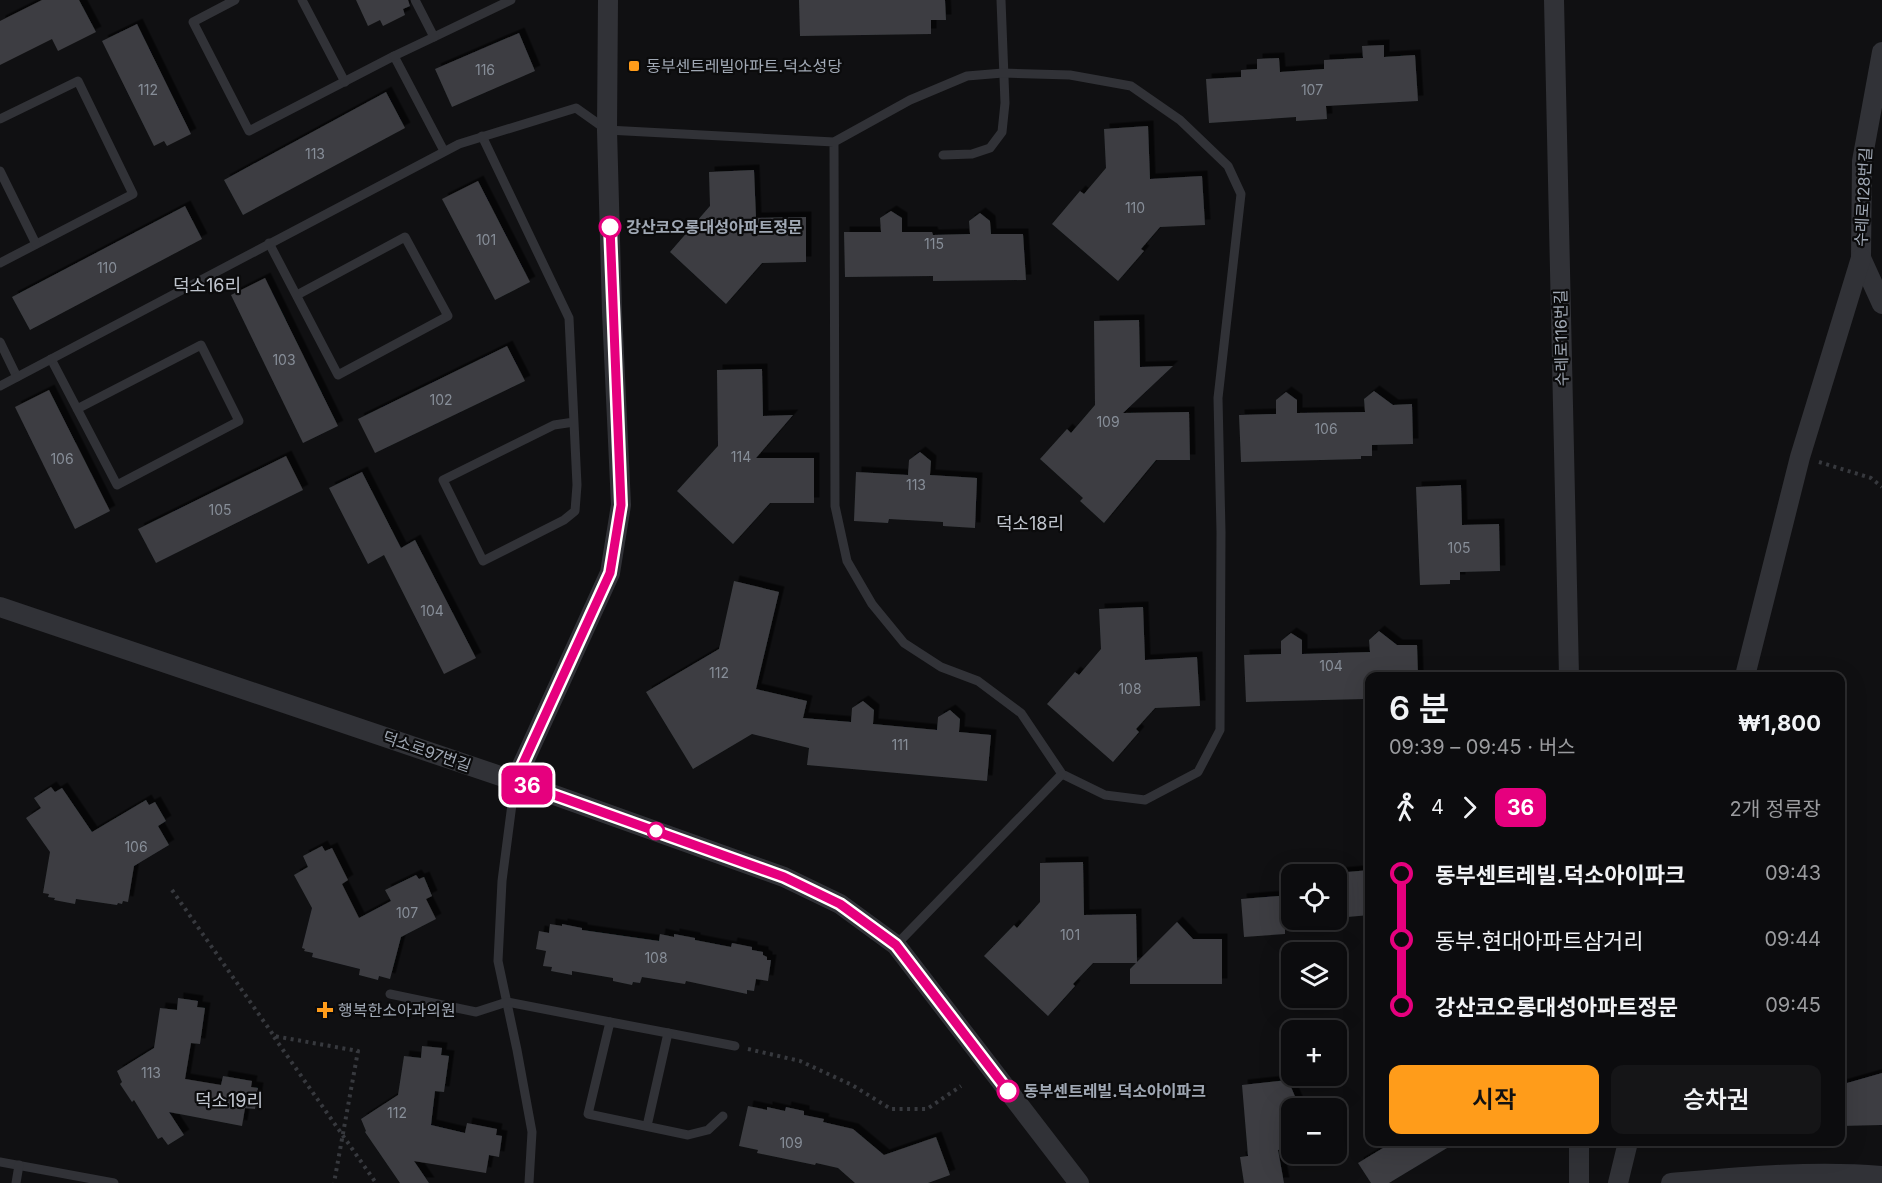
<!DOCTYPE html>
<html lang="ko">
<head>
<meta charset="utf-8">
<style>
	:root { --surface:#0c0c0e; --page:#151517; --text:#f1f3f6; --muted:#9a9b9e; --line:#2c2c2e; --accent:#ff9c1a }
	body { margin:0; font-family:Inter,"Noto Sans KR",sans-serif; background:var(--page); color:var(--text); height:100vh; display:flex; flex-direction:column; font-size:22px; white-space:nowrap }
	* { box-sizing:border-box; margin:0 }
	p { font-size:20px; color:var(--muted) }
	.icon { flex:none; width:33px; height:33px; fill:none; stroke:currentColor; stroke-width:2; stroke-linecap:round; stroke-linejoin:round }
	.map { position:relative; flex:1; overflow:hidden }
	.side { position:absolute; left:1365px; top:672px; width:480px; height:474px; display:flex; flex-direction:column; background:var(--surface); border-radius:12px; box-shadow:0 6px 24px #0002,0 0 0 2px var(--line) }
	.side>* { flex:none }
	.badge { padding:0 12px; border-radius:9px; font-size:21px; line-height:39px }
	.fabs { position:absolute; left:1281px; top:864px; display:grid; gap:12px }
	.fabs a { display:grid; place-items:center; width:66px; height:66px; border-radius:12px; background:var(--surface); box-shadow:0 6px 24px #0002,0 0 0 2px var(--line); font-size:30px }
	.map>.badge { position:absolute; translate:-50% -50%; box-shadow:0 0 0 3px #fff }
	.legs { display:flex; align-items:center; gap:9px; height:66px; padding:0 24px; font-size:20px }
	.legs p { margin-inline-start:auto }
	.headline { display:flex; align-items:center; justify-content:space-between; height:102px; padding:0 24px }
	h1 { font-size:33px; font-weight:600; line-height:45px }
	.button { display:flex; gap:12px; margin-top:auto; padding:12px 24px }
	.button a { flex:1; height:69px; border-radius:12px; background:var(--accent); color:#111; font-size:24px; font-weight:600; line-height:69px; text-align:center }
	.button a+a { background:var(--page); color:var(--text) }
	ul { padding:0 24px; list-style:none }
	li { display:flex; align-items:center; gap:21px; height:66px; font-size:22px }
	li i { display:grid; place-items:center; width:9px; height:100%; margin:0 8px; background:currentColor }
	li i::after { content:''; width:15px; height:15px; margin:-8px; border:4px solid; border-radius:50%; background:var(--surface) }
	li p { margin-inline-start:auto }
	li:first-child i { background:linear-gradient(#0000 50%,currentColor 0) }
	li:last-child i { background:linear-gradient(currentColor 50%,#0000 0) }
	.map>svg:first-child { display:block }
	.building { fill:#3c3e42; filter:url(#shadow) }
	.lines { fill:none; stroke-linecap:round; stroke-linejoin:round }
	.path { stroke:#37393e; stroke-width:4; stroke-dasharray:3 4.5; stroke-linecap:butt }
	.service { stroke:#313237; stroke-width:9 }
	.minor { stroke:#313237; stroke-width:20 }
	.line-1-casing { stroke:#fff; stroke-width:14 }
	.line-1 { stroke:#e6007e; stroke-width:9 }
	.poi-dot { fill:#ff9c1a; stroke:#0b0b0c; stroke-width:2 }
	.stop-1-dot { fill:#fff; stroke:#e6007e; stroke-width:3 }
	.labels { text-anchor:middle; stroke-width:4.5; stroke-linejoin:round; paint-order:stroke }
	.number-label { font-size:14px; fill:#878e98 }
	.poi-label { font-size:16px; fill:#a0a8b4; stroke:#0b0b0c; text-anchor:start }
	.street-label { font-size:16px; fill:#a0a8b4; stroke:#0b0b0c }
	.stop-label { font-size:16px; font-weight:bold; fill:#a0a8b4; stroke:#0b0b0c; text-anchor:start }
	.neighbourhood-label { font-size:18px; fill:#c1c6cf; stroke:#0b0b0c }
</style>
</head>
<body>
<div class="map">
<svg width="1882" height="1183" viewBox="0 0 1882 1183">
	<defs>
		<filter id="shadow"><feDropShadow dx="5.5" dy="-5.5" stdDeviation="0" flood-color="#0009"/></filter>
	</defs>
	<rect width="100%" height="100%" fill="#101012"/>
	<g class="building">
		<path d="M 42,0 L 79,0 L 96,32 L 58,51 L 52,39 L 0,65 L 0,21 Z"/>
		<path d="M 356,0 L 408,0 L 410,6 L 403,9 L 405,15 L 383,26 L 380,20 L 368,26 Z"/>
		<path d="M 799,0 L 945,0 L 946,20 L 931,20 L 931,34 L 800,36 Z"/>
		<path d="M 137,24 L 191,134 L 167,146 L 164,141 L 154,146 L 102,41 Z"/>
		<path d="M 519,33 L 535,71 L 452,107 L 435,69 Z"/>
		<path d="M 1384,45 L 1384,57 L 1415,55 L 1418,101 L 1326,106 L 1327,119 L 1296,121 L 1296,117 L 1209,123 L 1206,79 L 1241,77 L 1241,70 L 1257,69 L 1257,59 L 1279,58 L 1280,72 L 1324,69 L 1324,60 L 1363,58 L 1362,46 Z"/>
		<path d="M 386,92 L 405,128 L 243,215 L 224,180 Z"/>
		<path d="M 1148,126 L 1150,179 L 1202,176 L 1205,225 L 1160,227 L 1141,249 L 1144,251 L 1118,281 L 1052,224 L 1080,191 L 1084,194 L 1106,168 L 1104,129 Z"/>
		<path d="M 754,170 L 756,218 L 806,217 L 806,262 L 762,263 L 726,304 L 670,252 L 710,206 L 709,172 Z"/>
		<path d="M 478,181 L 530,282 L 495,300 L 442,199 Z"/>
		<path d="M 185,206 L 202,239 L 30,330 L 12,297 Z"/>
		<path d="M 891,211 L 902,218 L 902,232 L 932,232 L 933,235 L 970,234 L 969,221 L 980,213 L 990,221 L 991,234 L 1023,234 L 1026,280 L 933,281 L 933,276 L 845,277 L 844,232 L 881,232 L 880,218 Z"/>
		<path d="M 265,278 L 338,426 L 303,443 L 231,295 Z"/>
		<path d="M 1139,320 L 1140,367 L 1173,366 L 1123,413 L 1189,412 L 1190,460 L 1156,460 L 1104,523 L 1080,501 L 1083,498 L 1040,459 L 1067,429 L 1071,433 L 1095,405 L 1094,321 Z"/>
		<path d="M 507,346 L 525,381 L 375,453 L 358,419 Z"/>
		<path d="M 762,369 L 763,416 L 793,415 L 756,458 L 814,458 L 814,503 L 770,503 L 733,544 L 677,491 L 718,446 L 717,370 Z"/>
		<path d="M 49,390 L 110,511 L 75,529 L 15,407 Z"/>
		<path d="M 1374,391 L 1393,405 L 1412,404 L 1413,444 L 1372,445 L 1372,456 L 1361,456 L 1361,459 L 1241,462 L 1239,415 L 1276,414 L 1276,400 L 1286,392 L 1297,400 L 1297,413 L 1365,412 L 1364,399 Z"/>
		<path d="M 920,452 L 931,461 L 930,475 L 977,478 L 975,528 L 943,526 L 943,522 L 889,519 L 888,523 L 854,521 L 856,472 L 908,475 L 909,460 Z"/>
		<path d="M 286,456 L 303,490 L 156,563 L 138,529 Z"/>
		<path d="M 362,472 L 401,548 L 415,540 L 476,658 L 444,674 L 384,555 L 368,564 L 329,488 Z"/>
		<path d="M 1461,485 L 1462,525 L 1499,524 L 1500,571 L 1460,572 L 1460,580 L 1450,580 L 1450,584 L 1420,585 L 1416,487 Z"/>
		<path d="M 734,581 L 779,592 L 756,689 L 807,701 L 803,718 L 851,722 L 852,708 L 863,701 L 874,710 L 873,724 L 937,730 L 938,717 L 950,710 L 960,719 L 959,732 L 991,735 L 987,781 L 807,765 L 809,748 L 752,734 L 693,769 L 646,692 L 719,649 Z"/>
		<path d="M 1143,607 L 1145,660 L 1197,657 L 1200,706 L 1155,708 L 1136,729 L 1139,732 L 1113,762 L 1047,704 L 1075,672 L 1079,675 L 1101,649 L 1099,609 Z"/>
		<path d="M 1379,631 L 1397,645 L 1417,645 L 1418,676 L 1370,676 L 1370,696 L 1365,696 L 1365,699 L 1246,702 L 1244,655 L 1281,654 L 1281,641 L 1291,633 L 1302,640 L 1302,654 L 1370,652 L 1369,640 Z"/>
		<path d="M 51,787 L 55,792 L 62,788 L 92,832 L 146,800 L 149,805 L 155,802 L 166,821 L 158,826 L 169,845 L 134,866 L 128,902 L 123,901 L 122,904 L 118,903 L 117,905 L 76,899 L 75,904 L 54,900 L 55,898 L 48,897 L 49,894 L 43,893 L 50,852 L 26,818 L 41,808 L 34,798 Z"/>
		<path d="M 322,846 L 325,851 L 332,848 L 348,880 L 342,884 L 359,918 L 391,901 L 385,890 L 416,875 L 419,879 L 424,877 L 432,896 L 426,899 L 436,919 L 401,937 L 390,979 L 379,976 L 378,980 L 359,975 L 360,969 L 312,957 L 313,953 L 304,951 L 305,949 L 302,948 L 312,908 L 294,875 L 308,867 L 303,856 Z"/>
		<path d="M 1083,862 L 1084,915 L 1136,914 L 1137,962 L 1177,922 L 1193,939 L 1222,939 L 1222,984 L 1130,984 L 1130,969 L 1136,963 L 1093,963 L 1073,984 L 1075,986 L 1048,1016 L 984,956 L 1014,925 L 1017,928 L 1040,902 L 1040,863 Z"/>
		<path d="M 1370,870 L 1370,915 L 1336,918 L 1336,873 Z"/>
		<path d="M 1292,895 L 1292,928 L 1285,929 L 1285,934 L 1244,937 L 1241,899 Z"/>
		<path d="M 550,924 L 562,926 L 562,924 L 582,928 L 582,930 L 659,941 L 660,934 L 674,937 L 674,934 L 695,938 L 695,940 L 731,947 L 732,943 L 752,947 L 752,950 L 763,952 L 763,955 L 767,957 L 767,960 L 771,960 L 768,981 L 756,979 L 754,991 L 747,990 L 747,994 L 686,981 L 685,984 L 642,977 L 640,983 L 633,982 L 632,985 L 613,981 L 613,978 L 572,971 L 572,975 L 551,971 L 552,967 L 543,966 L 546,951 L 536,949 L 539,931 L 549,933 Z"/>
		<path d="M 178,998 L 198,1001 L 197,1007 L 205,1008 L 200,1044 L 191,1043 L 185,1079 L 221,1085 L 223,1076 L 252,1081 L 251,1087 L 258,1088 L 255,1109 L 245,1108 L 242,1126 L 169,1112 L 184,1135 L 168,1145 L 162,1137 L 158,1139 L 134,1100 L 132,1102 L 120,1084 L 122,1082 L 117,1071 L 154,1048 L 160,1008 L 177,1010 Z"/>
		<path d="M 422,1046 L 442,1048 L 441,1055 L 449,1056 L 444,1092 L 435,1091 L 431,1125 L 465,1133 L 467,1123 L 497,1129 L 496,1135 L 502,1136 L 499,1157 L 489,1155 L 486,1173 L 414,1161 L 429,1183 L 400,1183 L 365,1132 L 366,1131 L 361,1119 L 398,1095 L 404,1056 L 421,1058 Z"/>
		<path d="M 1882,1073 L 1882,1125 L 1840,1126 L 1840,1085 Z"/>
		<path d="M 1288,1080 L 1300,1108 L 1292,1108 L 1292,1148 L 1278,1150 L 1284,1183 L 1244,1183 L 1240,1157 L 1248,1156 L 1242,1085 Z"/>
		<path d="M 748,1106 L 767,1110 L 767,1107 L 785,1111 L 786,1107 L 804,1111 L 804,1115 L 824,1119 L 823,1122 L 853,1129 L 884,1155 L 936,1137 L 950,1175 L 928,1183 L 855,1183 L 838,1168 L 816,1163 L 815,1165 L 757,1153 L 758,1150 L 739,1146 Z"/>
		<path d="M 1393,1142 L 1457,1142 L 1389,1183 L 1371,1183 L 1358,1163 Z"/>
	</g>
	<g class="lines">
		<g class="path">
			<path d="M 1819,462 L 1871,478 L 1882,487"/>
			<path d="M 172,890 L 274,1036 L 358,1051 L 334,1183"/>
			<path d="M 274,1037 L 376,1183"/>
			<path d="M 748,1049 L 800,1061 L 852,1085 L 891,1109 L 927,1109 L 961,1086"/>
		</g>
		<g class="service">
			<path d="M 235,0 L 193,22 L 249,131 L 394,56 L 444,151"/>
			<path d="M 302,0 L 345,82"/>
			<path d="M 434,37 L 511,0"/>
			<path d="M 394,56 L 434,37 L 415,0"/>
			<path d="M 0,119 L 78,81 L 133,194 L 0,263"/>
			<path d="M 482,136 L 569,318 L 577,485 L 575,511 L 564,520 L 483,561 L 443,480 L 554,425 L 574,422"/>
			<path d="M 943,155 L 972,154 L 990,148 L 1002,132 L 1005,103 L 1001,0"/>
			<path d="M 0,171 L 36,244"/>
			<path d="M 269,243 L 338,375 L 448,316 L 405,237 L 297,295"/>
			<path d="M 0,342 L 17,377"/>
			<path d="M 51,359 L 117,485 L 239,421 L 201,345 L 77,409"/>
			<path d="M 0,386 L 459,144 L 576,108 L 607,130 L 834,142 L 910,100 L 967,76 L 1003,73 L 1070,75 L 1131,86 L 1180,120 L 1228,166 L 1241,194 L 1218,398 L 1221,532 L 1220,730 L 1198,772 L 1145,800 L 1105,795 L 1062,774 L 1021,713 L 978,681 L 941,667 L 904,643 L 872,604 L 847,561 L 835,506 L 834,142"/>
			<path d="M 515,781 L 502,881 L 498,961 L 517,1050 L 532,1132 L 529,1183"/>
			<path d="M 896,945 L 1062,774"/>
			<path d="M 390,994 L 476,1012 L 507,1002 L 610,1022"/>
			<path d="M 668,1033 L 735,1046"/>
			<path d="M 647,1126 L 668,1033 L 610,1022 L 588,1114 L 688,1135 L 708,1130 L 723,1116"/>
			<path d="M 0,1162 L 114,1183"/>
			<path d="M 16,1183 L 19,1165"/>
		</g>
		<g class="minor">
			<path d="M 1554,0 L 1569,676"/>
			<path d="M 1882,52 L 1862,161 L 1861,258 L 1882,304"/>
			<path d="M 0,607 L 515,781 L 784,877 L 840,904 L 896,945 L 1079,1183"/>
			<path d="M 1745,676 L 1800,457 L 1861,258"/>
			<path d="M 515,781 L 610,573 L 621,505 L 612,312 L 607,130 L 608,0"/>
			<path d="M 1579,1142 L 1579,1183"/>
			<path d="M 1618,1183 L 1628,1142"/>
			<path d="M 1671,1183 C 1740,1177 1812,1170 1882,1176"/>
		</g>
	</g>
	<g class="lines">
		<g class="line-1-casing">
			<path id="line-1" d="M 610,227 L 621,505 L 610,573 L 515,781 L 784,877 L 840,904 L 896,945 L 1008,1091"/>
		</g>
		<use href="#line-1" class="line-1"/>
	</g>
	<g class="poi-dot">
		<rect x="628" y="60" width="12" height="12" rx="3"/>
		<path d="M322 1001h6v6h6v6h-6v6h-6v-6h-6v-6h6z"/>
	</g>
	<g class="stop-1-dot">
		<circle cx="610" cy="227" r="10"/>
		<circle cx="656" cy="831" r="8"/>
		<circle cx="1008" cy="1091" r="10"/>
	</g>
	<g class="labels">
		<g class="number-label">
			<text x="485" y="75">116</text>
			<text x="148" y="95">112</text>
			<text x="1312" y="95">107</text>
			<text x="315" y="159">113</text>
			<text x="1135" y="213">110</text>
			<text x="486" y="245">101</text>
			<text x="934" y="249">115</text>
			<text x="107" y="273">110</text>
			<text x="284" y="365">103</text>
			<text x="441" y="405">102</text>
			<text x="1108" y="427">109</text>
			<text x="1326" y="434">106</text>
			<text x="741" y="462">114</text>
			<text x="62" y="464">106</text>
			<text x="916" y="490">113</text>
			<text x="220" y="515">105</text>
			<text x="1459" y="553">105</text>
			<text x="432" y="616">104</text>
			<text x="1331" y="671">104</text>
			<text x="719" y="678">112</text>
			<text x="1130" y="694">108</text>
			<text x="900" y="750">111</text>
			<text x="136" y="852">106</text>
			<text x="407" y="918">107</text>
			<text x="1070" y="940">101</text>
			<text x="656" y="963">108</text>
			<text x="151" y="1078">113</text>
			<text x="397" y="1118">112</text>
			<text x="791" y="1148">109</text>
		</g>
		<g class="poi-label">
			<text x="646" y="72">동부센트레빌아파트.덕소성당</text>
			<text x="338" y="1016">행복한소아과의원</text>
		</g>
		<g class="street-label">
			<text transform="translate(1863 197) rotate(-87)" y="6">수레로128번길</text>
			<text transform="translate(1561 338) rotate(-91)" y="6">수레로116번길</text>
			<text transform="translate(427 751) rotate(19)" y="6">덕소로97번길</text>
		</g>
		<g class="stop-label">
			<text x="626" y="233">강산코오롱대성아파트정문</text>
			<text x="1024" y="1097">동부센트레빌.덕소아이파크</text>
		</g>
		<g class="neighbourhood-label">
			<text x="207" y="292">덕소16리</text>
			<text x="1030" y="530">덕소18리</text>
			<text x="229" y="1107">덕소19리</text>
		</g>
	</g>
</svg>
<div class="fabs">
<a><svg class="icon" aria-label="locate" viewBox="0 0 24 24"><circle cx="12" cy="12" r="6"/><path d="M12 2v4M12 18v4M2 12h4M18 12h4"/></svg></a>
<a><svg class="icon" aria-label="layers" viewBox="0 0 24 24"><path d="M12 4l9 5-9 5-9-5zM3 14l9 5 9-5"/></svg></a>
<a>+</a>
<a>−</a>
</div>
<b class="badge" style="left:527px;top:785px;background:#e6007e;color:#fff">36</b>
<section class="side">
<div class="headline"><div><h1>6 분</h1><p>09:39 – 09:45 · 버스</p></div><b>₩1,800</b></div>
<div class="legs"><svg class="icon" aria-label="walk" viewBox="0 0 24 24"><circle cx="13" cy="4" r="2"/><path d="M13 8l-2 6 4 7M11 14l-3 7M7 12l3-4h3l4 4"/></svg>4<svg class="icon" aria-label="forward" viewBox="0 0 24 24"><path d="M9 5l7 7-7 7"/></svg><b class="badge" style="background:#e6007e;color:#fff">36</b><p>2개 정류장</p></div>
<ul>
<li><i style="color:#e6007e"></i><b>동부센트레빌.덕소아이파크</b><p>09:43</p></li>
<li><i style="color:#e6007e"></i><span>동부.현대아파트삼거리</span><p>09:44</p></li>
<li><i style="color:#e6007e"></i><b>강산코오롱대성아파트정문</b><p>09:45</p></li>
</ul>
<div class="button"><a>시작</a><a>승차권</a></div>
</section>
</div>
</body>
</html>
